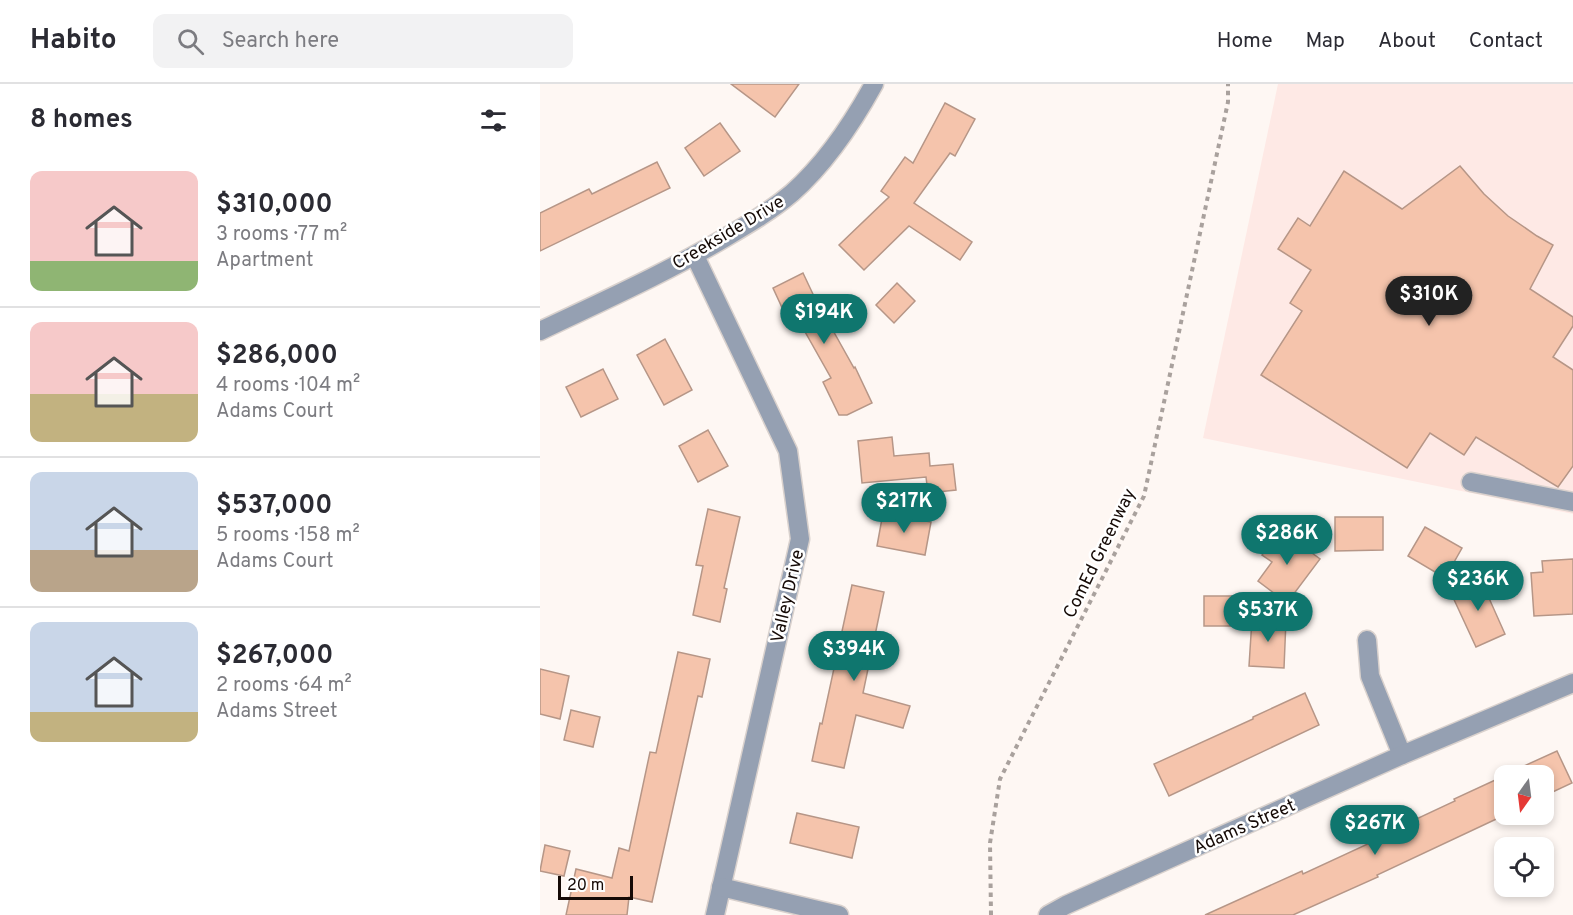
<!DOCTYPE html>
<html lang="en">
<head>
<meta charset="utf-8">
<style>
  :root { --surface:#fff; --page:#f2f2f3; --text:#2b2b33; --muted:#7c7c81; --line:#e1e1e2; --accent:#0f766e }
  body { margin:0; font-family:Overpass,sans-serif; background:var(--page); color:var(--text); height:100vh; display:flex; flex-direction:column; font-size:22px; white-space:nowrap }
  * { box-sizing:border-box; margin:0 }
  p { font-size:20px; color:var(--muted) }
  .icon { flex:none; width:33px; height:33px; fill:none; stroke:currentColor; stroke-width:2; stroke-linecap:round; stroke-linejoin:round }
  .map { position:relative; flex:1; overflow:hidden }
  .panel { display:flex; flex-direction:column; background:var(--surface); width:540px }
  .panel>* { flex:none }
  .needle { width:39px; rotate:194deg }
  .controls { position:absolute; left:954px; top:681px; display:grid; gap:12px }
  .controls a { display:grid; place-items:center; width:60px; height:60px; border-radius:12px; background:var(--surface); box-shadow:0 3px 9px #0003; font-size:30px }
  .scale { position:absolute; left:18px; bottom:15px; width:75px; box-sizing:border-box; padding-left:6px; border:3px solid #150a06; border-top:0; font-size:16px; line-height:21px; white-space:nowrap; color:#150a06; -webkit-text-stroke:4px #fff; paint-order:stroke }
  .price { position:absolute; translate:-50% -51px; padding:0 14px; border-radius:21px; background:var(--accent); color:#fff; font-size:20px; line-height:39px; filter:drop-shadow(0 2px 3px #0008) }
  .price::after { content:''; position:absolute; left:50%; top:36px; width:18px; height:14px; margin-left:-9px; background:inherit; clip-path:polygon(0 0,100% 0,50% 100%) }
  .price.current { background:#222; color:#fff }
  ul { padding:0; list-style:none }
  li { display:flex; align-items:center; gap:18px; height:150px; padding:0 30px }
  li+li { border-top:2px solid var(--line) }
  li span { display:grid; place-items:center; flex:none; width:168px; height:120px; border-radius:12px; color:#555 }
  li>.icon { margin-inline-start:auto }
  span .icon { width:72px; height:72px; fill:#fffc; stroke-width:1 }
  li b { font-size:26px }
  h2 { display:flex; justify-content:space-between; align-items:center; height:72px; padding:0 30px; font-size:26px }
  header { display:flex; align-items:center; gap:36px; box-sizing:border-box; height:84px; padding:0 30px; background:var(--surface); border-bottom:2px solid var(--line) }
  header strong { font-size:28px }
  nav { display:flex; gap:33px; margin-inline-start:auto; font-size:21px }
  .search { width:420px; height:54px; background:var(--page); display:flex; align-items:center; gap:15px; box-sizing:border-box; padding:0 21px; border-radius:12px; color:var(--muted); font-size:22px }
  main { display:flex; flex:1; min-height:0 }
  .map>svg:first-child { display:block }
</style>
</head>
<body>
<header>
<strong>Habito</strong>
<div class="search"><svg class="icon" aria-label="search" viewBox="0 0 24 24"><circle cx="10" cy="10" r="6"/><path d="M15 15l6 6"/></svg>Search here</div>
<nav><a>Home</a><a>Map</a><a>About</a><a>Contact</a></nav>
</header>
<main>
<section class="panel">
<h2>8 homes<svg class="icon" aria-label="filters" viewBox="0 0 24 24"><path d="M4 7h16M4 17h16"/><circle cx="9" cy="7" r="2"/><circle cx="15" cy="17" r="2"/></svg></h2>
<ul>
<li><span style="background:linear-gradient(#f6c9c9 75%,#8fb573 0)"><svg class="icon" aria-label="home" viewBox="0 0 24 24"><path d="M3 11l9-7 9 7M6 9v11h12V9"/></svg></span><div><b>$310,000</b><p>3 rooms · 77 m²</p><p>Apartment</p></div></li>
<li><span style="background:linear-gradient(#f6c9c9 60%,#c2b280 0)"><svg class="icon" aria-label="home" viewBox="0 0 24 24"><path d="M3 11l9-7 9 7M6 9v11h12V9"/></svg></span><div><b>$286,000</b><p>4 rooms · 104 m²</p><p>Adams Court</p></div></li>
<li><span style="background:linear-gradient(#c9d6e8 65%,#b9a48a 0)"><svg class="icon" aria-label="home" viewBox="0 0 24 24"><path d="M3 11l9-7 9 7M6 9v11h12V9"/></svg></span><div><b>$537,000</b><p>5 rooms · 158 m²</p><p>Adams Court</p></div></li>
<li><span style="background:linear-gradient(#c9d6e8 75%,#c2b280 0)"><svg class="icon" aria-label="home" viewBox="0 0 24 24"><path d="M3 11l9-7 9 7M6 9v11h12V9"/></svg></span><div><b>$267,000</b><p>2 rooms · 64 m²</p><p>Adams Street</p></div></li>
</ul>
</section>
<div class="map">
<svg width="1033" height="831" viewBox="0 0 1033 831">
  <rect width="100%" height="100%" fill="#fef7f3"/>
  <path fill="#fee9e5" d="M738 0H1033V430L663 354Z"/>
  <g fill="#f5c4ac" stroke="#b69687" stroke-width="1.5">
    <path d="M191 0H259L235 33Z"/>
    <path d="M405 19 435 35 415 72 410 69 374 119 432 158 420 176 369 142 324 186 299 161 349 113 341 107 365 73 373 79Z"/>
    <path d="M180 39 200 67 164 92 145 64Z"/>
    <path d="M117 78 130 104 0 167V129L49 105 52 110Z"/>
    <path d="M920 82 944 110 968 132 997 152 1013 161 990 205 1033 233V242L1013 273 1033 286V382L1018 403 936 353 924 371 890 349 867 384 721 291 762 227 750 219 771 186 738 165 758 134 770 142 804 87 862 125Z"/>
    <path d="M263 189 289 244 291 243 314 284 315 283 332 319 307 331H299L283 298 291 294 260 239 251 243 233 204Z"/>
    <path d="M357 199 375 217 354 239 336 221Z"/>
    <path d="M125 255 152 306 124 321 97 271Z"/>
    <path d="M63 285 78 315 41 333 26 303Z"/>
    <path d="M168 346 188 382 158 398 139 362Z"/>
    <path d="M352 353 354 372 389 369 390 382 413 380 416 406 388 409 386 393 322 399 318 357Z"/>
    <path d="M168 425 200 433 184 504 187 505 180 538 153 531 163 482 156 481Z"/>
    <path d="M343 429 391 438 385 471 337 462Z"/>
    <path d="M795 433H843V466L795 467Z"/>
    <path d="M885 443 922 464 905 494 868 472Z"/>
    <path d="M741 446 780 475 747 519 718 497 732 478 722 471Z"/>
    <path d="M1033 475V530L994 532 991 489 1003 488 1002 477Z"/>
    <path d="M940 494 965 550 936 563 910 507Z"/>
    <path d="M312 501 344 508 323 609 370 622 363 644 316 631 304 684 272 677 280 639 282 640Z"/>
    <rect x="664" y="512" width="28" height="30"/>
    <path d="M712 535 746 536 744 584 709 582Z"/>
    <path d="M138 568 170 575 162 613 158 612 112 818 89 813 87 831H26L36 785 72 794 79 764 89 767 110 668 116 669Z"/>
    <path d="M0 585 29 592 20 635 0 630Z"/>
    <path d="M765 609 779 641 629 712 614 680 713 635V633Z"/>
    <path d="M31 626 60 633 53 663 24 656Z"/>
    <path d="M1017 667 1032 699 1004 712V692H962Z"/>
    <path d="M964 692V730H962H967L837 791 838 793 753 831H665L762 787 763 790 843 753 842 751 915 717 914 715Z"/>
    <path d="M257 729 319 743 312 774 250 759Z"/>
    <path d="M5 761 30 767 24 792 0 787Z"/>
  </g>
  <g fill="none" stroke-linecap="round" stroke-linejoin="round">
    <defs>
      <g id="minor">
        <path d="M155 172 248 367 260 455 175 831"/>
        <path d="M0 247C63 217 128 188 188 152 210 139 232 126 252 109 286 79 312 40 334 0"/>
        <path d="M931 398 1033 418"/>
        <path d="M827 556 830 592 862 671"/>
        <path d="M181 803 299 831"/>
        <path d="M508 831 526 821 862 671 1033 599"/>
      </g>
    </defs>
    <use href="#minor" stroke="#d9d1cd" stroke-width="21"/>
    <path stroke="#a9a19d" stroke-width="4" stroke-dasharray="4.5 4.5" stroke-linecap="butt" d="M451 831 450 759 460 695 604 412 688 18V0"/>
    <use href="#minor" stroke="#95a0b2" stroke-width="18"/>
  </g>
  <g text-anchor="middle" stroke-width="5" stroke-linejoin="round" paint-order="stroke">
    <g font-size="18" fill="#150a06" stroke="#fff">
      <text transform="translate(188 148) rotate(-31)" y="6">Creekside Drive</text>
      <text transform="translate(559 469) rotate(-64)" y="6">ComEd Greenway</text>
      <text transform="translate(247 512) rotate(-77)" y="6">Valley Drive</text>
      <text transform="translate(704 742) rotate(-24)" y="6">Adams Street</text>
    </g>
  </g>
</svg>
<div class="controls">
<a><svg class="needle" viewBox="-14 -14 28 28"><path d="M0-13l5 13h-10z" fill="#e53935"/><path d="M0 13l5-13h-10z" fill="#7c7c81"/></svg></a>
<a><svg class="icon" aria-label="locate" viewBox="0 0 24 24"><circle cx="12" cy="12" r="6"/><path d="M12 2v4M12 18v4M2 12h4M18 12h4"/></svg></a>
</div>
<div class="scale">20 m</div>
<b class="price current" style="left:889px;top:243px">$310K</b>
<b class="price" style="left:284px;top:261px">$194K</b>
<b class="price" style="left:364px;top:450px">$217K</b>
<b class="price" style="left:747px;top:482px">$286K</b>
<b class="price" style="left:938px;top:528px">$236K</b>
<b class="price" style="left:728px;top:559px">$537K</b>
<b class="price" style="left:314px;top:598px">$394K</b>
<b class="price" style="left:835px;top:772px">$267K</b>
</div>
</main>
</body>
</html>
